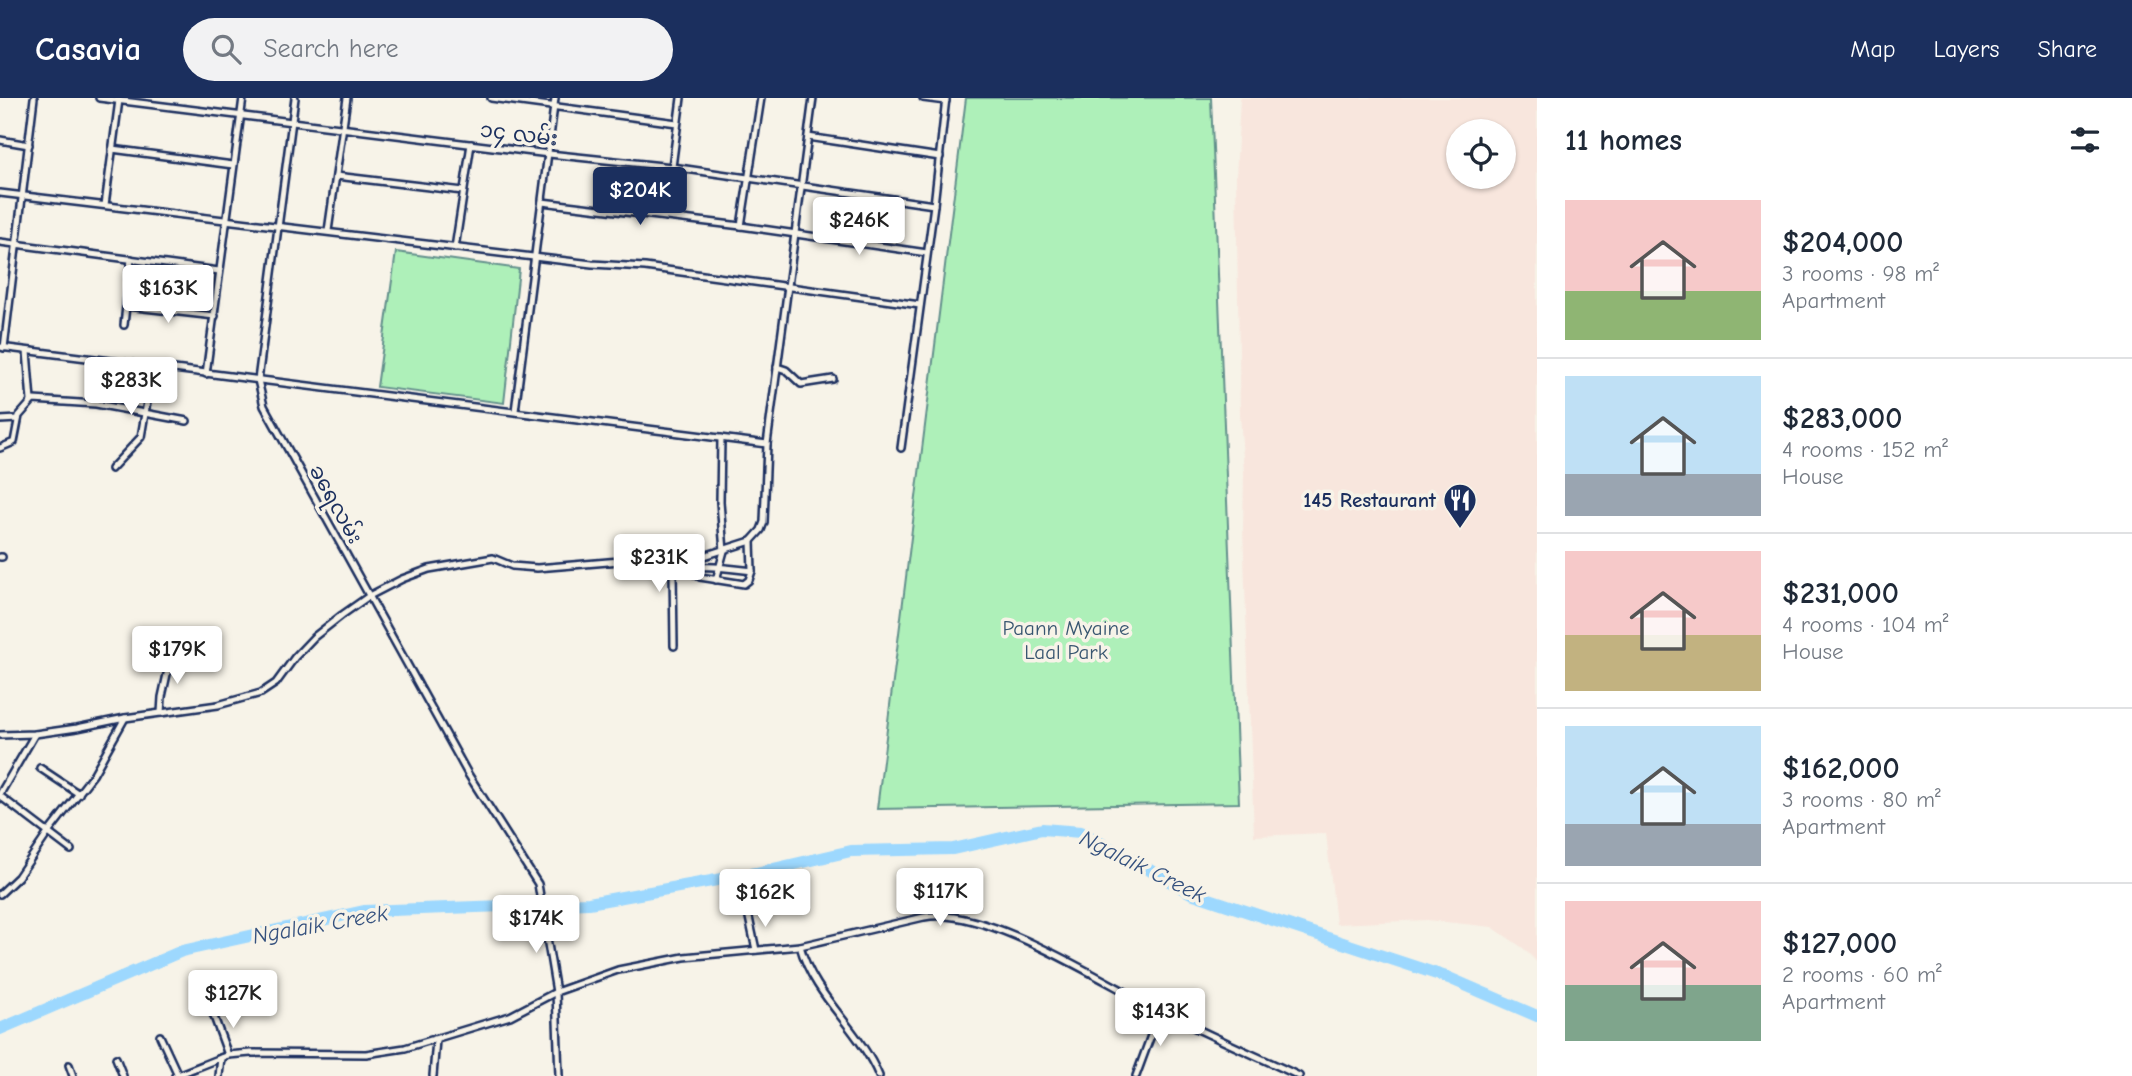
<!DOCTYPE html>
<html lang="en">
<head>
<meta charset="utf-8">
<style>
  :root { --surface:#fff; --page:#f2f2f3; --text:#1f2937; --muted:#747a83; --line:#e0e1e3; --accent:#1b2f5e }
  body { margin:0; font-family:"Comic Neue","Noto Sans Myanmar",sans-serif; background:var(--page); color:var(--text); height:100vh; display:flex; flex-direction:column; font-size:26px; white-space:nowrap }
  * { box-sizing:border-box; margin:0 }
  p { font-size:23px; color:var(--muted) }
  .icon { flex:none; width:38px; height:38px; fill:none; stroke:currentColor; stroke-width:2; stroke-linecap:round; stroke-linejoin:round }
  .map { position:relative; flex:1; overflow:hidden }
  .drawer { display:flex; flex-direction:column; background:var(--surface); width:595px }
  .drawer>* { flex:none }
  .controls { position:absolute; left:1446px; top:21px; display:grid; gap:14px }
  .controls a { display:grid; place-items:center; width:70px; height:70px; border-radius:50%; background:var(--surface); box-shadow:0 2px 5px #0004; font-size:35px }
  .price { position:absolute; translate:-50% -60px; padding:0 16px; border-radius:7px; background:#fff; color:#222; font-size:23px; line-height:46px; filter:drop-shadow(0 2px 4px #0008) }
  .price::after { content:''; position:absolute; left:50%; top:42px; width:21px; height:16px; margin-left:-10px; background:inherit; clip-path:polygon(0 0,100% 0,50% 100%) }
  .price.on { background:var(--accent); color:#fff }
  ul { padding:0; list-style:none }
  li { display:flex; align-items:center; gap:21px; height:175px; padding:0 28px }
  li+li { border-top:2px solid var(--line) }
  li span { display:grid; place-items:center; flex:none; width:196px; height:140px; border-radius:0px; color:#555 }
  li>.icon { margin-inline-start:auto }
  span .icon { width:84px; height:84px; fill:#fffc; stroke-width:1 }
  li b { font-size:30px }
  h2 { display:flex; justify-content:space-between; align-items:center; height:84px; padding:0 28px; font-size:30px }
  header { display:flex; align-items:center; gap:42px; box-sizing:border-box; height:98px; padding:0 35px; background:var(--accent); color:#fff }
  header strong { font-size:33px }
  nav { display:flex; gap:38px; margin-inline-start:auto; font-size:24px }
  .search { width:490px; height:63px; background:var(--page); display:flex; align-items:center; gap:18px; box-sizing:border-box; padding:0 24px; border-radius:38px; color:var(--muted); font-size:26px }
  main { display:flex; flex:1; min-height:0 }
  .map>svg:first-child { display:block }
</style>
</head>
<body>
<header>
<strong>Casavia</strong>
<div class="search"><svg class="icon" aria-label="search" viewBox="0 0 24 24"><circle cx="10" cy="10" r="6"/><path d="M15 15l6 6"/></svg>Search here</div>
<nav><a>Map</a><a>Layers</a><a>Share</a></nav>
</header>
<main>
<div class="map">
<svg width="1537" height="978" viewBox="0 0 1537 978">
  <rect width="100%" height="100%" fill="#f7f3e8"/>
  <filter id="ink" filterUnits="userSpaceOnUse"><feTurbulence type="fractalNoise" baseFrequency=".0143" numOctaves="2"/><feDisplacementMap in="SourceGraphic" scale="14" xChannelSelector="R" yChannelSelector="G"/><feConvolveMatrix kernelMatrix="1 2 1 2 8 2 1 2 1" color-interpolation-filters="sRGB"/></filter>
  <g filter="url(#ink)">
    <path fill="#f8e6dd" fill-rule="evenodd" d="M1240 0H1537V864L1523 850 1492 829 1427 822 1336 826 1326 735 1254 738 1243 431 1244 375 1240 316 1236 80ZM1458 33H1503V79H1458Z"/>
    <g fill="#aef0b9" stroke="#64908c" stroke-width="2">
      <path d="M966 0H1211L1239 705 877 711Z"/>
      <path d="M396 154 519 171 504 305 377 289Z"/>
    </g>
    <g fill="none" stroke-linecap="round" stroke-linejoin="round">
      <path stroke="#9dd8fe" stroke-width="12" d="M0 931 182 853 364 813 589 805 756 775 851 753 953 751 1042 731 1081 734 1191 795 1449 880 1537 918"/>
      <defs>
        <g id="minor">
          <path d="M99 0 549 56 672 69 934 107"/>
          <path d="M295 0 258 282 264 308 468 676 538 786 556 894 559 978"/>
          <path d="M491 0 677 25"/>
          <path d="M923 0 946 3"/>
          <path d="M808 39 940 59"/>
          <path d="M0 42 29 47"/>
          <path d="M112 51 233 67"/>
          <path d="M672 69 681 0"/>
          <path d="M336 78 463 93"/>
          <path d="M0 95 592 166 645 169 920 207"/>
          <path d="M542 104 741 128 927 155"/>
          <path d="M105 107 119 2"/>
          <path d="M741 128 761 0"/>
          <path d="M328 133 347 0"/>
          <path d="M0 144 219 173"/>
          <path d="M455 150 471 46"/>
          <path d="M126 208 215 218"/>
          <path d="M124 227 131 161"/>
          <path d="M0 249 767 346"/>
          <path d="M4 250 34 0"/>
          <path d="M27 253 31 303"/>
          <path d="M777 269 786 272 801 286 833 281"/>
          <path d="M206 276 243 0"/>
          <path d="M515 313 555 0"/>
          <path d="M0 322 18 321"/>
          <path d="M0 350 14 344 19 318 33 302 96 306 187 323"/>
          <path d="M901 350 934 107 946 0"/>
          <path d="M111 371 141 339 153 269"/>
          <path d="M0 459H2"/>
          <path d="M685 470 700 479 744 486 749 482 752 473 751 443"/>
          <path d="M716 482 724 453 720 404 721 340"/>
          <path d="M674 548 673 473C697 465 727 470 752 473"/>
          <path d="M161 615 162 599 171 558"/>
          <path d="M0 637 35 636 77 630 125 620 218 607 261 595 276 585 295 559 314 539 342 517 369 498 402 481 429 471 493 460 512 468 537 470 632 462 685 464 751 443 761 432 764 424 767 346 813 0"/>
          <path d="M40 670 79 696"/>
          <path d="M0 696 35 636"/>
          <path d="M0 698 71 752"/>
          <path d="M0 796 18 779 48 735 93 677 125 620"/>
          <path d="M748 815 756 852"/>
          <path d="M800 848C814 899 859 930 879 978"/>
          <path d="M213 916 228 957"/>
          <path d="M160 938 178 977"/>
          <path d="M116 960 123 978"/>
          <path d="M69 967 73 978"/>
          <path d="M175 978 228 957 251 955 366 956 405 950 510 918 556 894 618 872 684 859 800 848 924 819C985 807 1103 884 1159 912 1205 936 1253 956 1299 978"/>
          <path d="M219 978 221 960"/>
          <path d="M433 978 436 942"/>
          <path d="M1136 978 1160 913"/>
        </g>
      </defs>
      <use href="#minor" stroke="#1b2f5e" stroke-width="10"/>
      <use href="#minor" stroke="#f7f3e8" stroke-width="5"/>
    </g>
  </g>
  <defs>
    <symbol id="restaurant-pin" viewBox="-11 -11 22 30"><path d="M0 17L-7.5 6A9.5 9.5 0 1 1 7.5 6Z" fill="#1b2f5e" stroke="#f7f3e8"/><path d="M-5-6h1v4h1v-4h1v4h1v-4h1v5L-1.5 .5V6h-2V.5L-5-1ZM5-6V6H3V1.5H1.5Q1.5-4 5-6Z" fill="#fff"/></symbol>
  </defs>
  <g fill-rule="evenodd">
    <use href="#restaurant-pin" x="1441" y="383" width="38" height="52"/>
  </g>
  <g text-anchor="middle" stroke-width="7" stroke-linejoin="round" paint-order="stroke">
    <g font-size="21" fill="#1b2f5e" stroke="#f7f3e8">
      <text transform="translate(519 36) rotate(7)" y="7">၁၄ လမ်း</text>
      <text transform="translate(336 406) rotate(61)" y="7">ခရေလမ်း</text>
    </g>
    <g font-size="21" font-weight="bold" fill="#1b2f5e" stroke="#f7f3e8" text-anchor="end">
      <text x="1436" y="409">145 Restaurant</text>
    </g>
    <g font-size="21" fill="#385670" stroke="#f7f3e8">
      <text x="1066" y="537">Paann Myaine<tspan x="1066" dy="24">Laal Park</tspan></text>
    </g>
    <g font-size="23" font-style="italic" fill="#35517e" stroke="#f7f3e8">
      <text transform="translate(1143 768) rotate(26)" y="8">Ngalaik Creek</text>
      <text transform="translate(320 826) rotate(-10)" y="8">Ngalaik Creek</text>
    </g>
  </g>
</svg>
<div class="controls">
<a><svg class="icon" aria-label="locate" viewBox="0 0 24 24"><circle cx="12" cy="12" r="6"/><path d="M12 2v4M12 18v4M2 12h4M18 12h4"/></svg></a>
</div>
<b class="price on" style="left:640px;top:129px">$204K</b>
<b class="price" style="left:859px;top:159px">$246K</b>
<b class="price" style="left:168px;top:227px">$163K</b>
<b class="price" style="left:131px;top:319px">$283K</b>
<b class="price" style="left:659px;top:496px">$231K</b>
<b class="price" style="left:177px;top:588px">$179K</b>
<b class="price" style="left:940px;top:830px">$117K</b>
<b class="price" style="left:765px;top:831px">$162K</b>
<b class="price" style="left:536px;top:857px">$174K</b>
<b class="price" style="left:233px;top:932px">$127K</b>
<b class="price" style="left:1160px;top:950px">$143K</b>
</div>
<section class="drawer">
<h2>11 homes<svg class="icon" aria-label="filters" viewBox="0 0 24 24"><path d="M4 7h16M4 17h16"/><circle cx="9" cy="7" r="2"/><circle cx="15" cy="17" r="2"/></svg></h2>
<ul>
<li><span style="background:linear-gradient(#f6c9c9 65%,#8fb573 0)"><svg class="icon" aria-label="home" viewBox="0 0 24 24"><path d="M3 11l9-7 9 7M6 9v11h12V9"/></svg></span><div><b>$204,000</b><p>3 rooms · 98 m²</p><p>Apartment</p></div></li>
<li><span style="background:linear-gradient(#bfe0f5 70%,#9aa5b1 0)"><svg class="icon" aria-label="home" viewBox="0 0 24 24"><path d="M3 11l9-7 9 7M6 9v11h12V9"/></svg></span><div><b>$283,000</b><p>4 rooms · 152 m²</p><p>House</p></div></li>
<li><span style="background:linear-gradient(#f6c9c9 60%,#c2b280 0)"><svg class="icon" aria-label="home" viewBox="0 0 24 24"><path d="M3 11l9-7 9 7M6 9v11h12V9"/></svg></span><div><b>$231,000</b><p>4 rooms · 104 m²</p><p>House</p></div></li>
<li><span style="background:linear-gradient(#bfe0f5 70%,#9aa5b1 0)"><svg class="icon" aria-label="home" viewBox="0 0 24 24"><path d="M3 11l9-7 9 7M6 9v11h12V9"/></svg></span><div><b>$162,000</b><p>3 rooms · 80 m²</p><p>Apartment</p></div></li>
<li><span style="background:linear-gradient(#f6c9c9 60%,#7fa58c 0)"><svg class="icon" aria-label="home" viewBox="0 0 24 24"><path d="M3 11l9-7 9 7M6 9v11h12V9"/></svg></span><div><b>$127,000</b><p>2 rooms · 60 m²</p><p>Apartment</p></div></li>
</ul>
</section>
</main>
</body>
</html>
